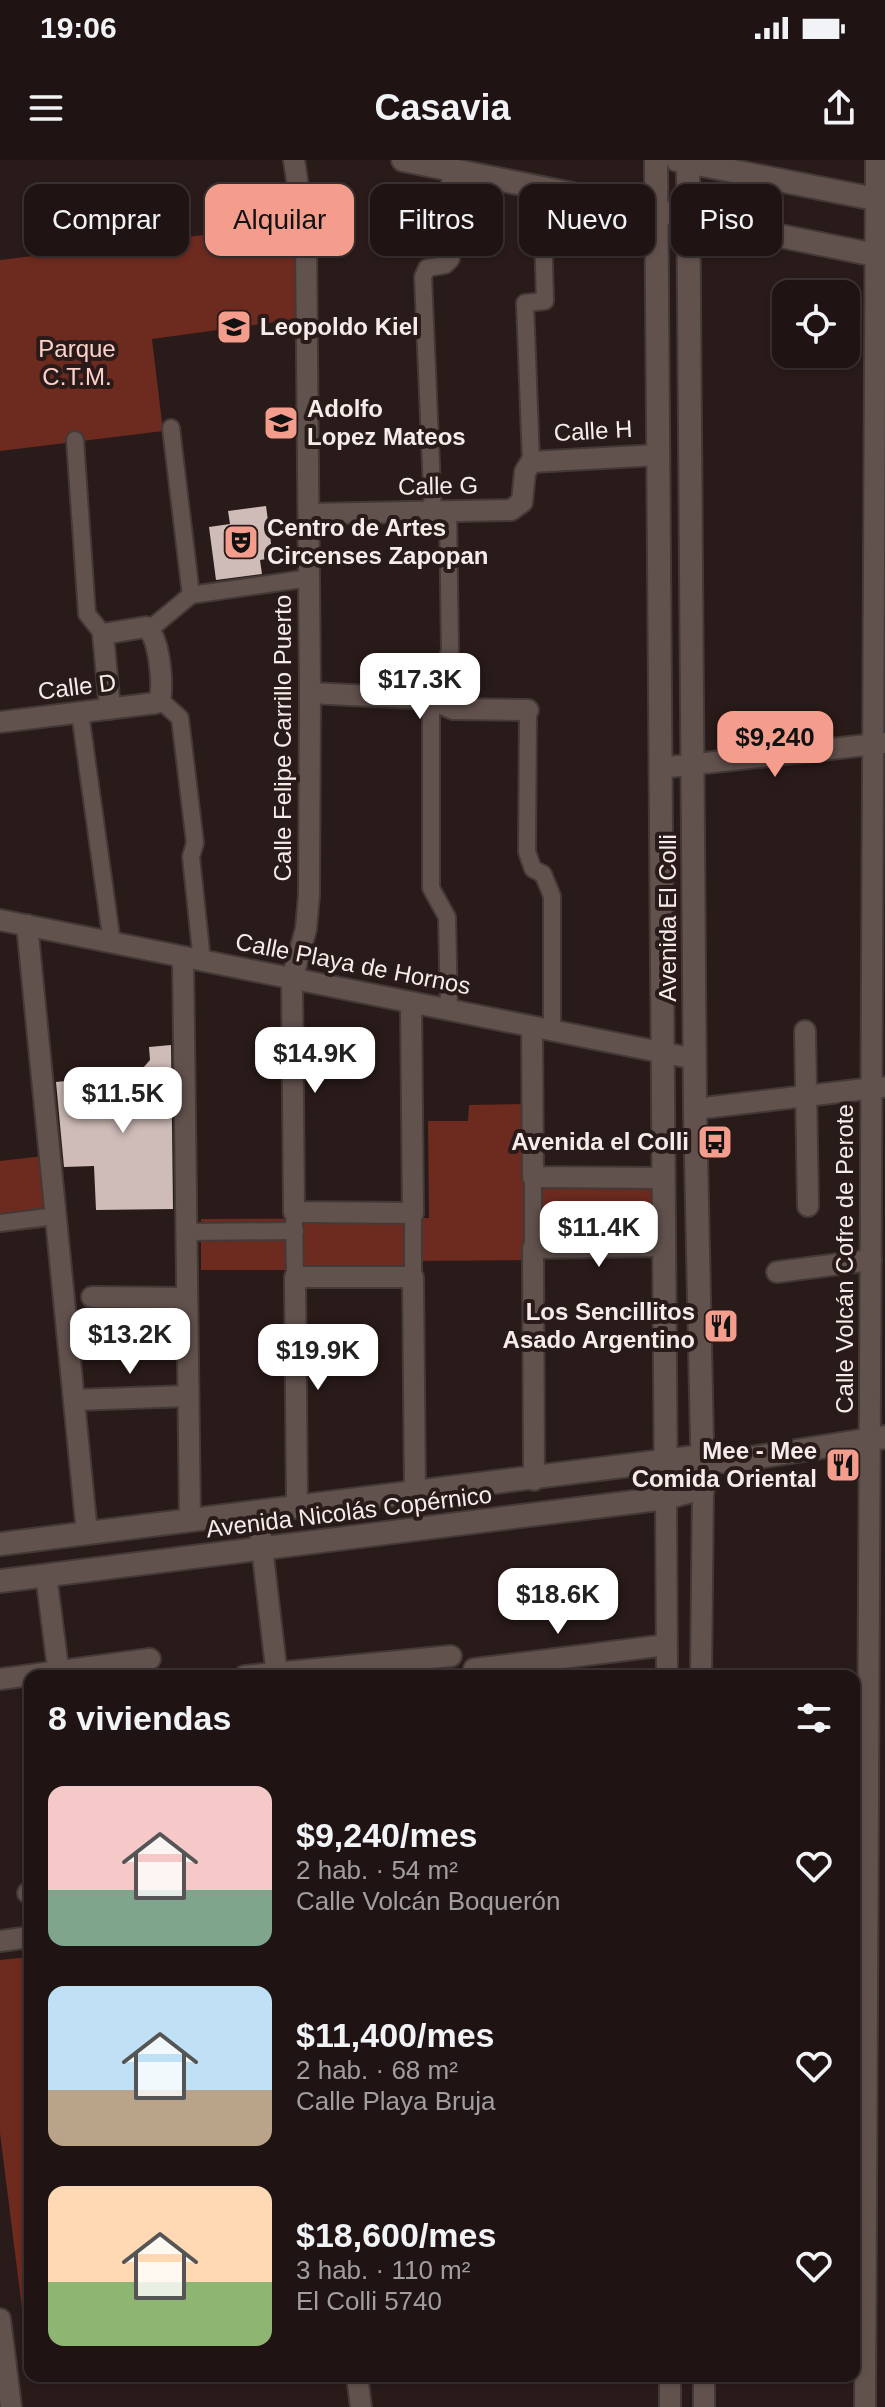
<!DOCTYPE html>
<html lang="es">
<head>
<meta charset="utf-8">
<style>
  :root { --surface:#1f1413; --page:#271d1c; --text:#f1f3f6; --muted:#a19ea0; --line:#3c3333; --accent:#f49d8c }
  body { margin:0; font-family:Arial,sans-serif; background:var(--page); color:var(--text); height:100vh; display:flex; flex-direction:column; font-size:30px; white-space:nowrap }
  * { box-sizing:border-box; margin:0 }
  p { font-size:26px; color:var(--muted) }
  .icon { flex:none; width:44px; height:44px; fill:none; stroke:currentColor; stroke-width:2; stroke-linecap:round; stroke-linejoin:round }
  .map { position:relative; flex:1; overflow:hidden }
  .side { position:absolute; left:24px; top:1510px; width:836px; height:712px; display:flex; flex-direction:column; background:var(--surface); border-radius:16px; box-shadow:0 2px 6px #0004,0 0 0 2px var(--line) }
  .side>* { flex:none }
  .banner { position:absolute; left:24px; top:24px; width:838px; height:72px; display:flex; gap:16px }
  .tools { position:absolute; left:772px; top:120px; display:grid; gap:16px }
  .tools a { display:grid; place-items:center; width:88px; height:88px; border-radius:16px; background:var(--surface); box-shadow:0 2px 6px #0004,0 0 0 2px var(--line); font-size:40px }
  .price { position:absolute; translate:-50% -68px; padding:0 18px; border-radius:16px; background:#fff; color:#222; font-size:26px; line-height:52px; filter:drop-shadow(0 2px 4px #0008) }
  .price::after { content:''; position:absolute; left:50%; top:48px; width:24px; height:18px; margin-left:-12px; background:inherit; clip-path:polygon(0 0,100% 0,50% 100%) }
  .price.selected { background:var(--accent); color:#111 }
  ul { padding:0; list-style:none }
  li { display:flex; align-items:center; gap:24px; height:200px; padding:0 24px }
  li span { display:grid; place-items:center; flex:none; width:224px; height:160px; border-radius:16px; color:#555 }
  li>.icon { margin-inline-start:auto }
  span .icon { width:96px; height:96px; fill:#fffc; stroke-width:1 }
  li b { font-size:34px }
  h2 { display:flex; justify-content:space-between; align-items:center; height:96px; padding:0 24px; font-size:34px }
  .chip { padding:0 28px; border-radius:16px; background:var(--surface); box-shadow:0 2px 6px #0004,0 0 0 2px var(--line); font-size:28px; line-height:72px }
  .chip.selected { background:var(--accent); color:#111 }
  .status { display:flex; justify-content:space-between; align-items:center; height:56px; padding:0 40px; background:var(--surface); direction:ltr }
  .status svg { height:22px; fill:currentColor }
  header { display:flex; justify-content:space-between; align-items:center; height:104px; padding:0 24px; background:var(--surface); font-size:36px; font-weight:700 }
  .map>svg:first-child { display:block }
</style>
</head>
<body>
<div class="status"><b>19:06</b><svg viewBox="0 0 49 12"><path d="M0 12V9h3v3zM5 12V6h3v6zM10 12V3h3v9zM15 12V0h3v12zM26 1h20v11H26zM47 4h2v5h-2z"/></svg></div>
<header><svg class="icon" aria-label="menu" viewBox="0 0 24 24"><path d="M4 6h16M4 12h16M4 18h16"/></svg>Casavia<svg class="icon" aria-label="share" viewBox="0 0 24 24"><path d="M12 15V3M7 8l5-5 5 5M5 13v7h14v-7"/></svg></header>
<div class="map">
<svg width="885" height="2247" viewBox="0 0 885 2247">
  <rect width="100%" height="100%" fill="#291b19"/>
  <g fill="#6d2a1f">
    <path d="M293 64 298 159 152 179 163 271 0 291V100Z"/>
    <path d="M529 944 530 1029 654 1028V1079L529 1100 407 1101 406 1110H201V1059L429 1058 428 961H468L469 945Z"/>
    <path d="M43 996 51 1067 0 1073V1001Z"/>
    <path d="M30 1797V2212L0 1973V1800Z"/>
  </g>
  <g fill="#cfbcb8">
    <path d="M266 346 273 398 260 400 262 414 216 420 209 367 230 364 228 351Z"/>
    <path d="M171 885 173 1049 96 1050 94 1006 64 1007 56 922 66 921 77 932 93 917 136 916 150 900 149 887Z"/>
  </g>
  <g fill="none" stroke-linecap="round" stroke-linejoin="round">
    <defs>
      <g id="pedestrian">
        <path d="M171 268 191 435"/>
        <path d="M75 280 87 454 103 474"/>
        <path d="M531 302 525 143 545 141 542 30"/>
        <path d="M433 352 423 117 427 108 445 105 451 99 450 10"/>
        <path d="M448 352 450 491 431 539V728L447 757 449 850"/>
        <path d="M191 435 310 418"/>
        <path d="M150 469 191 435"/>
        <path d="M160 540 180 558 195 683 191 697 202 801"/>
        <path d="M528 550 527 692 533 709 543 714 552 736V871"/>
        <path d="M80 553 112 783"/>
        <path d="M533 1017V1088"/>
        <path d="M413 1053V1117"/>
        <path d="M294 1062 295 1117"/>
        <path d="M0 1063 55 1056"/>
        <path d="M186 1072 295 1071"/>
      </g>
      <g id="minor">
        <path d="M294 0 306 80 310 533 309 735 306 769 292 819 294 1052 413 1053 411 843"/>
        <path d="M309 354 511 350 522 342 525 312 531 302 658 295"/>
        <path d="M310 533 431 539 453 549 528 550"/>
        <path d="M0 562 156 543 160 540C163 523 160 478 146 467L103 474 110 549"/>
        <path d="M660 608 885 583"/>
        <path d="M0 760 695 899"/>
        <path d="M27 765 87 1373"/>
        <path d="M183 797 190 1361"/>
        <path d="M532 867 533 1017 664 1018"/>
        <path d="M805 871 808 1046"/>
        <path d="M695 949 882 927"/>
        <path d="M777 1112 871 1100"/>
        <path d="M92 1137 187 1138"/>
        <path d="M74 1240 188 1236"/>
        <path d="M534 1320 533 1088 664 1086"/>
        <path d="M666 1338 667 1516"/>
        <path d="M297 1348 295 1117H413L415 1334"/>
        <path d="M258 1353 277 1516"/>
        <path d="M46 1415 59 1516"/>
        <path d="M474 1509 666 1485"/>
        <path d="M245 1516 451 1496"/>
        <path d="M701 1516 703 1328"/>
        <path d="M0 1519 150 1499"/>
        <path d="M28 1733H30"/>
        <path d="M0 1781 30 1777"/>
        <path d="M0 2159 11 2247"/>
        <path d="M357 2216 361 2247"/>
        <path d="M704 2216V2247"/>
        <path d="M670 2247V2216"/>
        <path d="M865 2247 876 0"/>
      </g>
      <g id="tertiary">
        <path d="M656 0 666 1338"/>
        <path d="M688 2 695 949 703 1328"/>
        <path d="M0 1384 703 1296 726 1302 885 1277"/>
        <path d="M0 1421 666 1338 703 1328"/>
      </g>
      <g id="secondary">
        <path d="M403 0 885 97"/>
        <path d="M677 0 885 41"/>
      </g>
    </defs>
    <use href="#pedestrian" stroke="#433936" stroke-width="20"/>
    <use href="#minor" stroke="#433936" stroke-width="24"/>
    <use href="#tertiary" stroke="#433936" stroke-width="26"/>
    <use href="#secondary" stroke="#433936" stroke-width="26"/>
    <use href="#pedestrian" stroke="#62524e" stroke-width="16"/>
    <use href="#minor" stroke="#62524e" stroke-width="20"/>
    <use href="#tertiary" stroke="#62524e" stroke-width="22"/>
    <use href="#secondary" stroke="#62524e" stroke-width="22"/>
  </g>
  <defs>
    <symbol id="school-square" viewBox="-11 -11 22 22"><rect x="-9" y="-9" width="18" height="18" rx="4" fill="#f49d8c" stroke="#291b19"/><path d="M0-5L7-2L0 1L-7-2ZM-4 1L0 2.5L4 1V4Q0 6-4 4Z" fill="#111"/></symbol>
    <symbol id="theatre-square" viewBox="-11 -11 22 22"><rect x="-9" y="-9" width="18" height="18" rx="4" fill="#f49d8c" stroke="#291b19"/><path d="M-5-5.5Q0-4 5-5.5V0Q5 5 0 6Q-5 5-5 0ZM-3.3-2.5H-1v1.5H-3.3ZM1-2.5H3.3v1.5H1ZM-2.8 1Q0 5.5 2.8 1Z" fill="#111"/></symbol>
    <symbol id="bus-square" viewBox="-11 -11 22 22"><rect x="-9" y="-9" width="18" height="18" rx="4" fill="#f49d8c" stroke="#291b19"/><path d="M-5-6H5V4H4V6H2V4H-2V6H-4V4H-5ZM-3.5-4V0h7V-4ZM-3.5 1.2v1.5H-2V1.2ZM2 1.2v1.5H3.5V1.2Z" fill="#111"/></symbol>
    <symbol id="restaurant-square" viewBox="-11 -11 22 22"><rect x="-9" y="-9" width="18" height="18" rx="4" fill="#f49d8c" stroke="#291b19"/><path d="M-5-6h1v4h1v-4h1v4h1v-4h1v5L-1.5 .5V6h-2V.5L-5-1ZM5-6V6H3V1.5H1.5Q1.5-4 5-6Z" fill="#111"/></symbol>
  </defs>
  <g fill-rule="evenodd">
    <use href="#school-square" x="214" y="147" width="40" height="40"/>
    <use href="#school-square" x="261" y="243" width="40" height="40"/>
    <use href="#theatre-square" x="221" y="362" width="40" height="40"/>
    <use href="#bus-square" x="695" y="962" width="40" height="40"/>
    <use href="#restaurant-square" x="701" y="1146" width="40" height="40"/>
    <use href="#restaurant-square" x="823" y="1285" width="40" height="40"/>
  </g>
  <g text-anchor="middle" stroke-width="8" stroke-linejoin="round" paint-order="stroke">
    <g font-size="24" font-weight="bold" fill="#f6ece9" stroke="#291b19" text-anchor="start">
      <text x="260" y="175">Leopoldo Kiel</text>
      <text x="307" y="257">Adolfo<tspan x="307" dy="28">Lopez Mateos</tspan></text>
      <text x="267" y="376">Centro de Artes<tspan x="267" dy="28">Circenses Zapopan</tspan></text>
      <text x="689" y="990" text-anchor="end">Avenida el Colli</text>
      <text x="695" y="1160" text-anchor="end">Los Sencillitos<tspan x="695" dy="28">Asado Argentino</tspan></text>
      <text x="817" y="1299" text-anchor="end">Mee - Mee<tspan x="817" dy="28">Comida Oriental</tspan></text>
    </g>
    <g font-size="24" fill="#ffd2c9" stroke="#291b19">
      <text x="77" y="197">Parque<tspan x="77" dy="28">C.T.M.</tspan></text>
    </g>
    <g font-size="24" fill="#f6ece9" stroke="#291b19">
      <text transform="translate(593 271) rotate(-3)" y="8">Calle H</text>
      <text transform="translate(438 326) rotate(-1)" y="8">Calle G</text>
      <text transform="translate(77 527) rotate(-7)" y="8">Calle D</text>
      <text transform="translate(283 578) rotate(-90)" y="8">Calle Felipe Carrillo Puerto</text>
      <text transform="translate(668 758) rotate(-90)" y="8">Avenida El Colli</text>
      <text transform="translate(353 804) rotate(11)" y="8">Calle Playa de Hornos</text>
      <text transform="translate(845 1099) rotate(-90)" y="8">Calle Volcán Cofre de Perote</text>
      <text transform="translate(349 1352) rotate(-7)" y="8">Avenida Nicolás Copérnico</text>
    </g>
  </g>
</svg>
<div class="tools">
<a><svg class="icon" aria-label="locate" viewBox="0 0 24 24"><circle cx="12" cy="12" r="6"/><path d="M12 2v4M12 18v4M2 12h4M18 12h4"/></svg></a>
</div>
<b class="price" style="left:420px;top:561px">$17.3K</b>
<b class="price selected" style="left:775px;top:619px">$9,240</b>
<b class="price" style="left:315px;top:935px">$14.9K</b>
<b class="price" style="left:123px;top:975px">$11.5K</b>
<b class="price" style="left:599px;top:1109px">$11.4K</b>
<b class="price" style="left:130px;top:1216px">$13.2K</b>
<b class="price" style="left:318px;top:1232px">$19.9K</b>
<b class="price" style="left:558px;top:1476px">$18.6K</b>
<div class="banner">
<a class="chip">Comprar</a>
<a class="chip selected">Alquilar</a>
<a class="chip">Filtros</a>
<a class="chip">Nuevo</a>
<a class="chip">Piso</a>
</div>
<section class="side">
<h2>8 viviendas<svg class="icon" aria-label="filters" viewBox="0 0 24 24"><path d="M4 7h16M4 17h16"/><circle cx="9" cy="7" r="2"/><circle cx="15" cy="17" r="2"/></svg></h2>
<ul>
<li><span style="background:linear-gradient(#f6c9c9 65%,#7fa58c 0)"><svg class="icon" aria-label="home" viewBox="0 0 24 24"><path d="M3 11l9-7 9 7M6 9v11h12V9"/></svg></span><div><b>$9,240/mes</b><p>2 hab. · 54 m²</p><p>Calle Volcán Boquerón</p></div><svg class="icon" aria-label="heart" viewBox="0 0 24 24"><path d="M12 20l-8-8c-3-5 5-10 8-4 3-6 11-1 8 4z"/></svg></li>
<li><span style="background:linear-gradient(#bfe0f5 65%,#b9a48a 0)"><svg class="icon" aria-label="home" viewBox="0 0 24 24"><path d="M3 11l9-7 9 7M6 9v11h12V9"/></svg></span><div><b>$11,400/mes</b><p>2 hab. · 68 m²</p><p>Calle Playa Bruja</p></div><svg class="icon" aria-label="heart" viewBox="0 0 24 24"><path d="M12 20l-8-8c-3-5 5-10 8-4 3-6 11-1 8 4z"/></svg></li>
<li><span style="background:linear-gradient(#ffd9b3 60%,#8fb573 0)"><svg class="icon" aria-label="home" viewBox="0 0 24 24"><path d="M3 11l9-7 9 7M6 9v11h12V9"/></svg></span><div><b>$18,600/mes</b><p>3 hab. · 110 m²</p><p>El Colli 5740</p></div><svg class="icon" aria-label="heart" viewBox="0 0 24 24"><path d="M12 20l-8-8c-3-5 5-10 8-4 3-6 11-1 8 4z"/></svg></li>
</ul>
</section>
</div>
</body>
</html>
